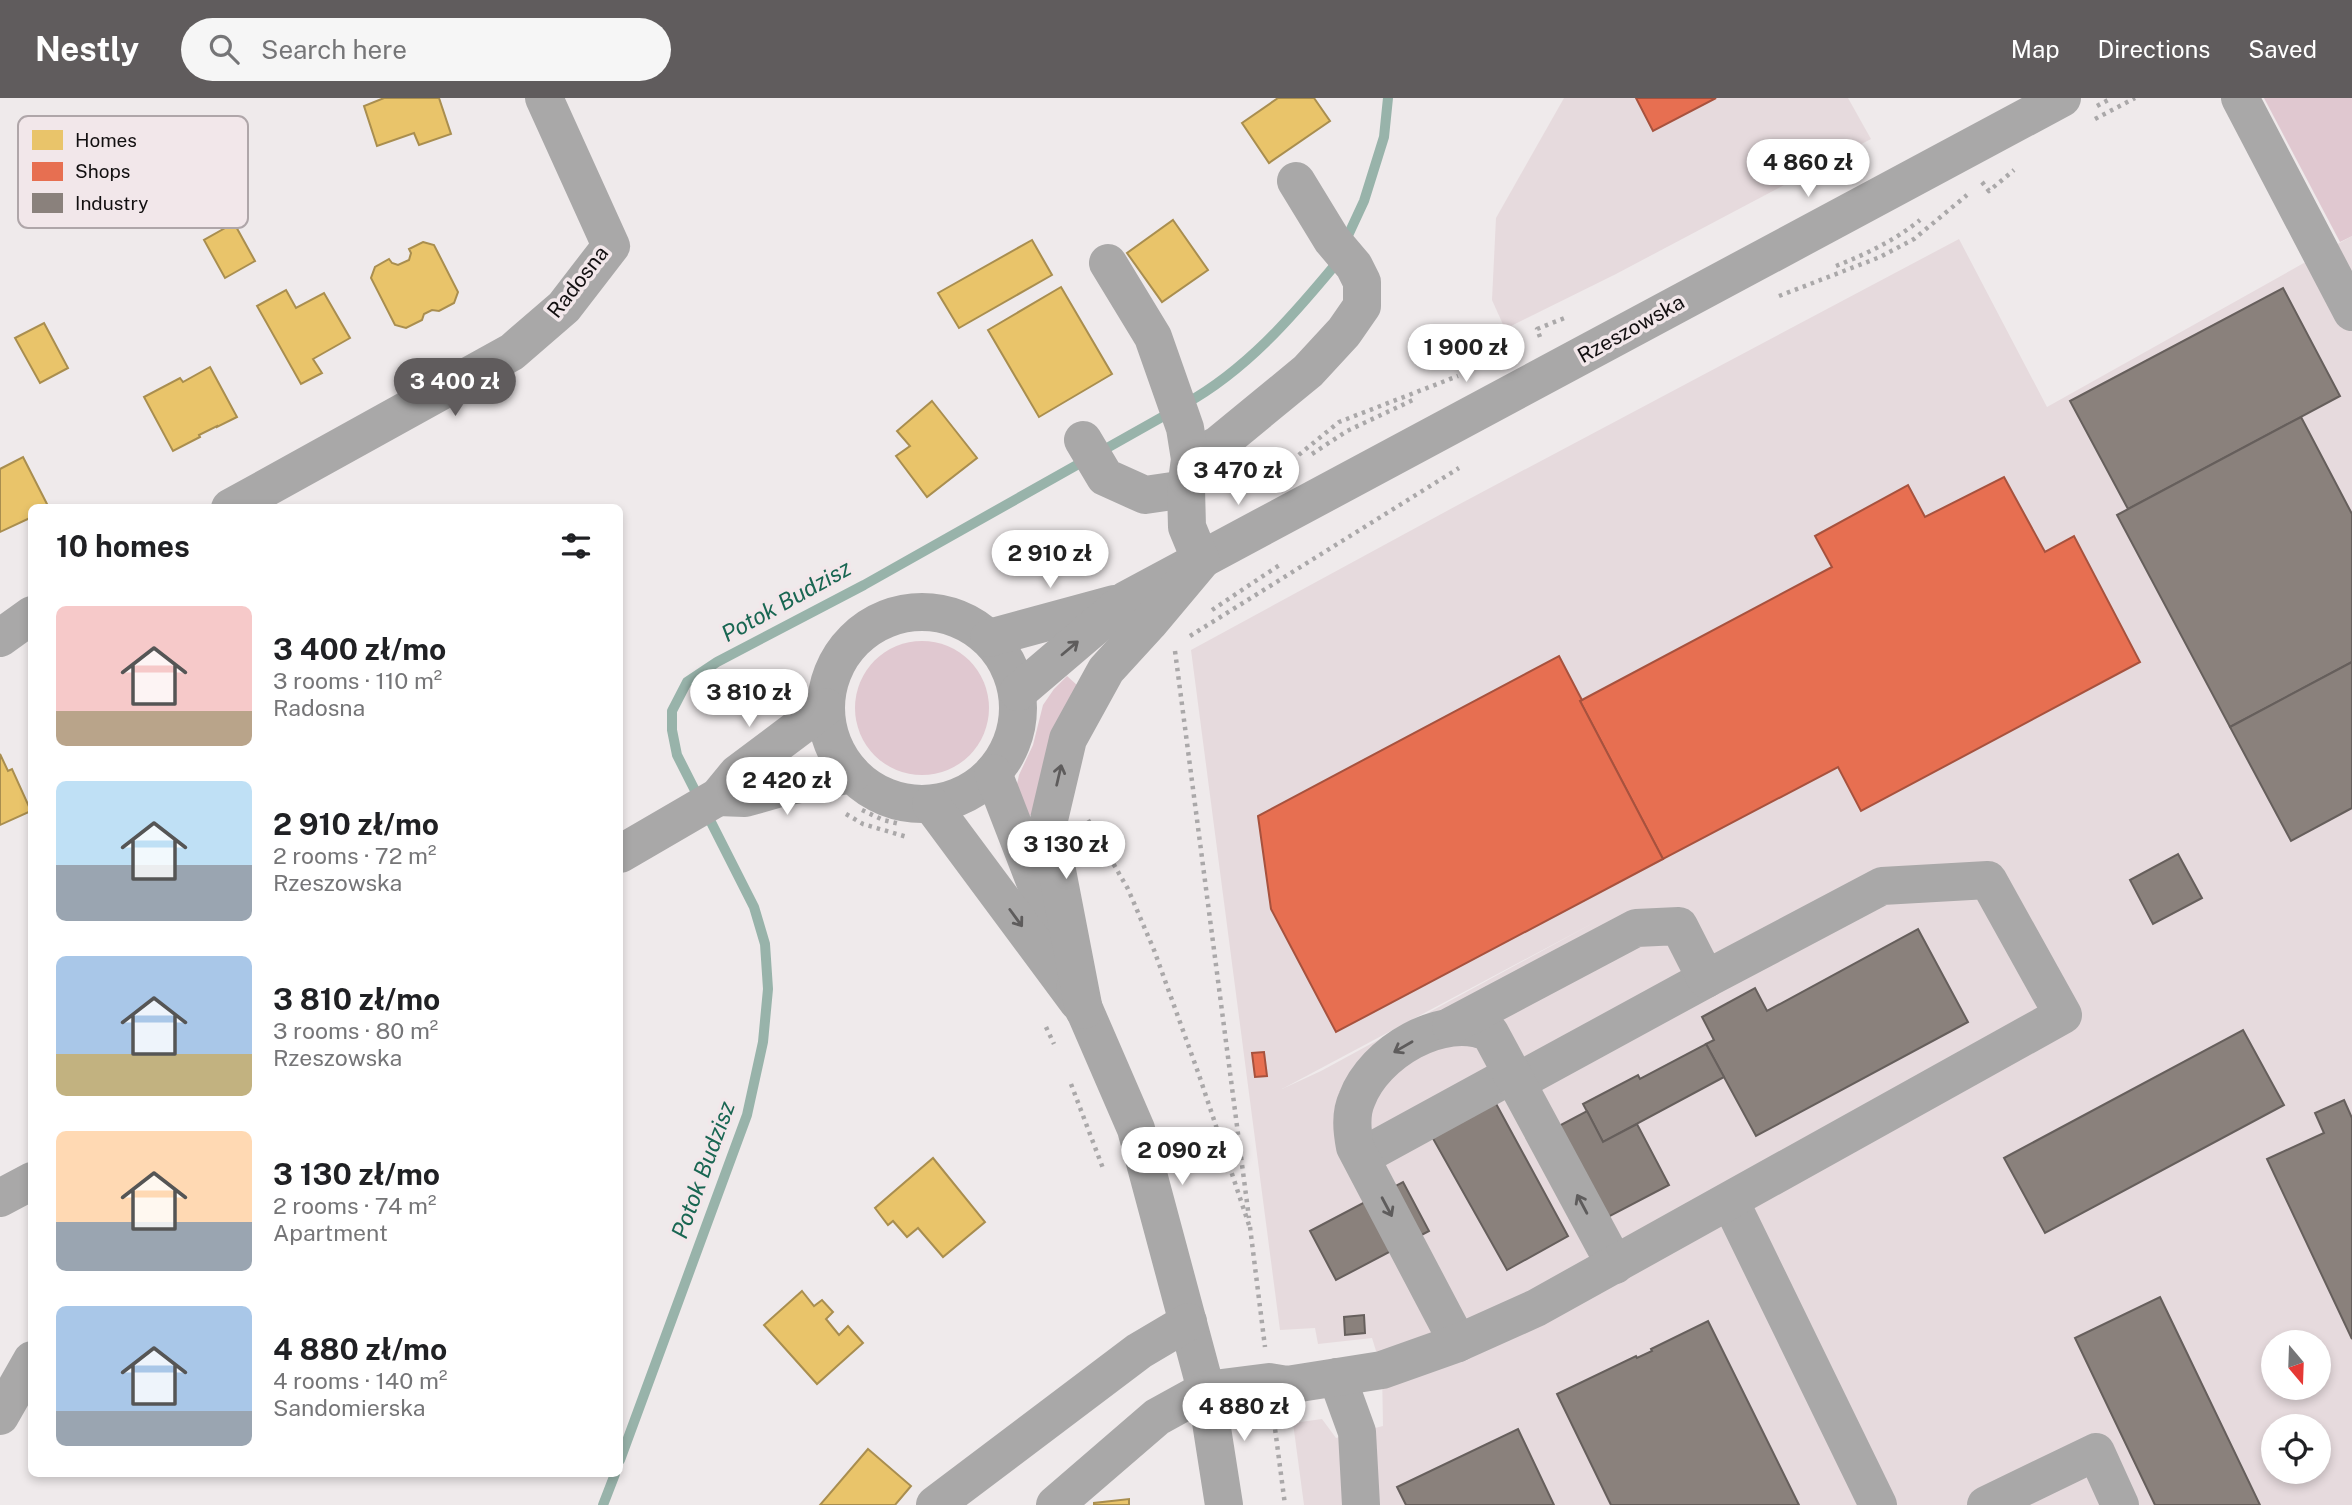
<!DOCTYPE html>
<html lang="en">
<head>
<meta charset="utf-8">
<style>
  :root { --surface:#fff; --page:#f6f6f6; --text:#202124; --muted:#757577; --accent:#605c5d }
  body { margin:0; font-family:"Public Sans",sans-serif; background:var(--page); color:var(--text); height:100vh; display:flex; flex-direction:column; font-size:26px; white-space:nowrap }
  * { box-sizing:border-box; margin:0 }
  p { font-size:23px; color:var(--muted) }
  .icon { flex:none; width:38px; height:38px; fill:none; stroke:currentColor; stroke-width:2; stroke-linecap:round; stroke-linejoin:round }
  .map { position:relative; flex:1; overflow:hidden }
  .sheet { position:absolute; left:28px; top:406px; width:595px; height:973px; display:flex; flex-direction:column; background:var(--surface); border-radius:10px; box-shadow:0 4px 10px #0003 }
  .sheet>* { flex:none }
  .needle { width:46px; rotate:161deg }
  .tools { position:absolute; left:2261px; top:1232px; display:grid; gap:14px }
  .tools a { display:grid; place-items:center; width:70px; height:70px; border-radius:50%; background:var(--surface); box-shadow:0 4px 10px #0003; font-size:35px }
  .price { position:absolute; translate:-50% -60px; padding:0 16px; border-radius:24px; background:#fff; color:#222; font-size:23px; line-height:46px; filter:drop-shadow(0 2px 4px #0008) }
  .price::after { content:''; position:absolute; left:50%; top:42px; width:21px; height:16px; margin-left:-10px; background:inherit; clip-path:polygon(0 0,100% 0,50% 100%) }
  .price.selected { background:var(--accent); color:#fff }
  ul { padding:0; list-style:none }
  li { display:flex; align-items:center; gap:21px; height:175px; padding:0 28px }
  li span { display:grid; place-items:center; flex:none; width:196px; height:140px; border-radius:10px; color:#555 }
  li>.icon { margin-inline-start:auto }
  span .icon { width:84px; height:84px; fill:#fffc; stroke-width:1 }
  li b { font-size:30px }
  h2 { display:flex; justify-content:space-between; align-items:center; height:84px; padding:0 28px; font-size:30px }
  header { display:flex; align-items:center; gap:42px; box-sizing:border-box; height:98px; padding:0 35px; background:var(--accent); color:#fff }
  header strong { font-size:33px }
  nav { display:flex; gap:38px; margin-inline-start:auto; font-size:24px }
  .search { width:490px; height:63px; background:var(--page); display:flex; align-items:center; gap:18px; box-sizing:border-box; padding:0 24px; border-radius:38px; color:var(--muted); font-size:26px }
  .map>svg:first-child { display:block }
</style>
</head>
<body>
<header>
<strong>Nestly</strong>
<div class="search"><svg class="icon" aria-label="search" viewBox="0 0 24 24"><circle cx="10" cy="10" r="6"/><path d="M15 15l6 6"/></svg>Search here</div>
<nav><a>Map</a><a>Directions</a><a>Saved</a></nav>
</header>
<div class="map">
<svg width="2352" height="1407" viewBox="0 0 2352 1407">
  <rect width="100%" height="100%" fill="#efeaeb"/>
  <g fill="#e6dadd" fill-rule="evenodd">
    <path d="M1564 0H1848L1871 41 1616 176 1505 231 1492 202 1496 120Z"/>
    <path d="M2352 138V1407H1304L1293 1325 1322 1321 1336 1340 1383 1328 1382 1272 1372 1240 1318 1246 1315 1230 1280 1232 1191 552 1456 408 1959 141 2047 309ZM1597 823 1321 973 1282 991ZM2273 1244H2319V1290H2273ZM2273 1328H2319V1374H2273Z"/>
  </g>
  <g fill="#e0c8d0">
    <path d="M2264 0H2352V138L2340 144Z"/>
    <circle cx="922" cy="610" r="67"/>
    <path d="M1067 578 1078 588 1040 712 1023 721 1017 686 1019 677 1033 647 1043 607 1054 591Z"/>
  </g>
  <g fill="#e9c46a" stroke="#a98e4f" stroke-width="2">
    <path d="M384 0H439L451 36 419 47 414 35 377 48 364 8Z"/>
    <path d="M1278 0H1314L1330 23 1269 65 1242 25Z"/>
    <path d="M1173 122 1208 172 1162 204 1127 155Z"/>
    <path d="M234 125 255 163 225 180 204 142Z"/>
    <path d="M1032 142 1052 177 959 230 938 195Z"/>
    <path d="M423 144 434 147 458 194 454 205 439 213 432 212 424 216 422 222 406 230 395 227 371 180 375 169 389 161 392 165 398 167 409 162 411 155 409 151Z"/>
    <path d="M1061 189 1112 276 1039 319 988 232Z"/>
    <path d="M286 192 296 210 324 195 350 240 313 261 322 275 301 286 257 208Z"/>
    <path d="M44 225 68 270 40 285 15 240Z"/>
    <path d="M210 269 237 319 217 329V328L199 337 200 339 173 353 144 299 180 280 183 284Z"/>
    <path d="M932 303 977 360 927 399 896 358 910 348 897 333Z"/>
    <path d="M23 359 48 408 32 410V419L0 434V371Z"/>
    <path d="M0 656 8 673 12 671 31 713 0 727Z"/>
    <path d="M933 1060 985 1124 943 1159 918 1130 907 1139 893 1123 888 1127 875 1110Z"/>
    <path d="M802 1193 814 1208 822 1202 833 1214 826 1221 839 1237 848 1228 863 1245 817 1286 764 1227Z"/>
    <path d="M868 1351 911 1388 895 1407H820Z"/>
    <path d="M1129 1401V1407H1094V1405Z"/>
  </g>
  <g fill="#e76f51" stroke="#a7523e" stroke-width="2">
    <path d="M1636 0H1716L1653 33Z"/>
    <path d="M2004 379 2045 454 2074 438 2140 564 1861 713 1838 669 1663 761 1580 603 1832 469 1815 438 1908 387 1925 419Z"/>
    <path d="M1559 558 1582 602 1580 603 1663 761 1336 934 1271 811 1258 718Z"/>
    <path d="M1264 954 1267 978 1255 979 1252 955Z"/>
  </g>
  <g fill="#8a817c" stroke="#665f5c" stroke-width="2">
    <path d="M2283 190 2340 298 2128 411 2070 303Z"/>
    <path d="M2301 319 2352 416V564L2230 629 2117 417Z"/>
    <path d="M2352 564V710L2291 743 2230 629Z"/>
    <path d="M2178 756 2202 800 2153 826 2130 782Z"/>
    <path d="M1918 831 1968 924 1756 1038 1706 946 1714 942 1702 919 1755 890 1767 913Z"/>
    <path d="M2243 932 2284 1007 2045 1135 2004 1060Z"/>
    <path d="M1706 946 1724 979 1603 1044 1583 1006 1638 977 1640 981Z"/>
    <path d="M1494 1002 1568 1138 1507 1172 1431 1037Z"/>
    <path d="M2344 1002 2352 1020V1241L2267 1061 2324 1035 2315 1015Z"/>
    <path d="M1587 1013 1603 1044 1637 1026 1669 1087 1608 1119 1559 1028Z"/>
    <path d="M1403 1084 1429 1133 1336 1182 1310 1133Z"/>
    <path d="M2160 1199 2260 1407H2155L2075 1240Z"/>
    <path d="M1364 1217 1365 1235 1345 1237 1344 1219Z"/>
    <path d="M1708 1223 1799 1407H1611L1557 1296 1636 1258 1637 1260 1652 1253 1651 1251Z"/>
    <path d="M1518 1331 1554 1407H1406L1397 1389Z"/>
  </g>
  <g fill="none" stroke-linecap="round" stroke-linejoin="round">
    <g stroke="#98b3aa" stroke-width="10">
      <path d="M1345 144 1364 103 1384 39 1388 0"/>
      <path d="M1185 306C1246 272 1291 220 1335 167L1339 159"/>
      <path d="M620 1362 747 1017 763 944 768 891 765 846 754 809 677 657 672 632V613L687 584 717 564 864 487 1171 314"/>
      <path d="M603 1407 615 1376"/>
    </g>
    <g stroke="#aaa8a9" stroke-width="4.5" stroke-dasharray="3.5 5" stroke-linecap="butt">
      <path d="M2097 8 2112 0"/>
      <path d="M2095 21 2135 0"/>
      <path d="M1982 84 1989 93 2014 72"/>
      <path d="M1836 168C1866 156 1894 143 1920 122"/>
      <path d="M1779 198 1880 159 1914 141 1967 97"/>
      <path d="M1540 239 1537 231 1567 219"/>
      <path d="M1312 356 1347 333 1415 301"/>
      <path d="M1279 373 1339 324 1458 278"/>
      <path d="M1212 512 1281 466"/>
      <path d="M1190 538 1459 370"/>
      <path d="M1175 553 1249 1120"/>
      <path d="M862 712 883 722 900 726"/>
      <path d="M846 716 863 726 907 739"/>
      <path d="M1088 722 1128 791 1154 852 1199 977 1250 1130"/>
      <path d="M1046 929 1054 946"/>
      <path d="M1071 986 1104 1073"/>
      <path d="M1250 1129 1265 1249"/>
      <path d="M1274 1323 1285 1407"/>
    </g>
    <g stroke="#a9a8a8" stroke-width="38">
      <path d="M2240 0 2352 214"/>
      <path d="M1083 342 1105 379 1145 397 1186 391"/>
      <path d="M1190 361 1218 347 1308 273 1344 234 1362 208V184L1354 168 1332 142 1296 83"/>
      <path d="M230 410 512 254 564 209 611 148 544 0"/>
      <circle cx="922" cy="610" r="96"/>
      <path d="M0 540 32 517"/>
      <path d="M989 540 1114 506"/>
      <path d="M1018 594 1126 502 2062 0"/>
      <path d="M993 675 1048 817"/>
      <path d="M718 699 745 700 784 689 852 676"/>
      <path d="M931 706 1078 904"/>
      <path d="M620 756 718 699 737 676 826 609"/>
      <path d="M1075 890 1136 1031 1206 1292 1224 1407"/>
      <path d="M1084 912 1048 726 1068 641 1106 572 1149 525 1201 463 1187 429 1186 391 1190 361 1185 330 1153 239 1108 165"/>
      <path d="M1517 984 1706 881"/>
      <path d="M1361 1059 1513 976"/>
      <path d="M0 1100 32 1083"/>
      <path d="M1730 1103 1878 1407"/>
      <path d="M1458 1245 1355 1049C1352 1033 1350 1016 1357 1001 1374 955 1443 913 1490 935L1615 1167"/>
      <path d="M1337 1279 1357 1334 1361 1407"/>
      <path d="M0 1318 32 1262"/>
      <path d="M935 1407 1139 1253 1188 1224"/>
      <path d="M1055 1407 1157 1319 1206 1292 1269 1284 1287 1287 1382 1272 1458 1245 1536 1210 2063 917 1988 782 1882 788 1706 881 1679 828 1636 830 1451 928"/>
      <path d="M1986 1407 2096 1354 2120 1407"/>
    </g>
  </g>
  <defs><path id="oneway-shaft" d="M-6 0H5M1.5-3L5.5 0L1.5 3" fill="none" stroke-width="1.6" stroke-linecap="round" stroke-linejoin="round" transform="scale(1.75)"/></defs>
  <g stroke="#5e5c5c">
    <use href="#oneway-shaft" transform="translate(1070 550) rotate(-40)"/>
    <use href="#oneway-shaft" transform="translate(1059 677) rotate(-77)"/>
    <use href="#oneway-shaft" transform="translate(1016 820) rotate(54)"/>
    <use href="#oneway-shaft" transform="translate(1403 949) rotate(150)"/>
    <use href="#oneway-shaft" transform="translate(1582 1106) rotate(-118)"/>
    <use href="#oneway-shaft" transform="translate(1387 1109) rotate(62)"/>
  </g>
  <g text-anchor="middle" stroke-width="7" stroke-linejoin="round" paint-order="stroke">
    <g font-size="21" fill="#131011" stroke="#f2e7ea">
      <text transform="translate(578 184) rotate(-52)" y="7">Radosna</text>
      <text transform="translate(1631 231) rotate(-29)" y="7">Rzeszowska</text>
    </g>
    <g font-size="23" font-style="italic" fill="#196652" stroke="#f2e7ea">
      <text transform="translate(786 503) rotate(-29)" y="8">Potok Budzisz</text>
      <text transform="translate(703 1072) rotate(-70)" y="8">Potok Budzisz</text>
    </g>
  </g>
  <rect x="18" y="18" width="230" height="112" rx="10" fill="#f2e7ea" stroke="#afa6a9" stroke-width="2"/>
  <rect x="32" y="32" width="31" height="20" fill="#e9c46a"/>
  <rect x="32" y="64" width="31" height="19" fill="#e76f51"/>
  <rect x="32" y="95" width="31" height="20" fill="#8a817c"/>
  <g font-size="19" fill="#131011">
    <text x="75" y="49">Homes</text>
    <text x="75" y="80">Shops</text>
    <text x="75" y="112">Industry</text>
  </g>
</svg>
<div class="tools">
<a><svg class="needle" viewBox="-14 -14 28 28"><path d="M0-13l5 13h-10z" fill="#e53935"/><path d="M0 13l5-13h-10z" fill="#757577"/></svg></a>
<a><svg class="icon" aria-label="locate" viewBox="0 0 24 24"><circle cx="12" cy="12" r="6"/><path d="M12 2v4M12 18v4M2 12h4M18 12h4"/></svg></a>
</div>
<b class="price" style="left:1808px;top:101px">4 860 zł</b>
<b class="price" style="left:1466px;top:286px">1 900 zł</b>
<b class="price selected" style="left:455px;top:320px">3 400 zł</b>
<b class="price" style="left:1238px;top:409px">3 470 zł</b>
<b class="price" style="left:1050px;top:492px">2 910 zł</b>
<b class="price" style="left:749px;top:631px">3 810 zł</b>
<b class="price" style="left:787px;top:719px">2 420 zł</b>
<b class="price" style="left:1066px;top:783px">3 130 zł</b>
<b class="price" style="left:1182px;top:1089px">2 090 zł</b>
<b class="price" style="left:1244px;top:1345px">4 880 zł</b>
<section class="sheet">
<h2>10 homes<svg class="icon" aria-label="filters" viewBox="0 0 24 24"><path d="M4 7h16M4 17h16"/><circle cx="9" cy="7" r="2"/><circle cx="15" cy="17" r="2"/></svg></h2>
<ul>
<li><span style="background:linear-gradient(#f6c9c9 75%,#b9a48a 0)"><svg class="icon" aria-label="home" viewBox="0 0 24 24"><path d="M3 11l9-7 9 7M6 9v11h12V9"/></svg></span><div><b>3 400 zł/mo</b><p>3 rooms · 110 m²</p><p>Radosna</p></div></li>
<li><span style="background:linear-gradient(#bfe0f5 60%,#9aa5b1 0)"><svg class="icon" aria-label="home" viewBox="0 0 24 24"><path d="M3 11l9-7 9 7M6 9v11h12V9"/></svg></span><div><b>2 910 zł/mo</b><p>2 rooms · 72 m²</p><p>Rzeszowska</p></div></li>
<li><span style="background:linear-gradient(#a9c7e8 70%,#c2b280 0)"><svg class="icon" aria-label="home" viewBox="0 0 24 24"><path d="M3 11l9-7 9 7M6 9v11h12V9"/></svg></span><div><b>3 810 zł/mo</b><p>3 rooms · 80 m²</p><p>Rzeszowska</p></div></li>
<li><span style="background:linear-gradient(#ffd9b3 65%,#9aa5b1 0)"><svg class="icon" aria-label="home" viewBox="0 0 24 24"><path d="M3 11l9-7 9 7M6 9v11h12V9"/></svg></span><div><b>3 130 zł/mo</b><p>2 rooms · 74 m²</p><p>Apartment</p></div></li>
<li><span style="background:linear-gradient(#a9c7e8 75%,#9aa5b1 0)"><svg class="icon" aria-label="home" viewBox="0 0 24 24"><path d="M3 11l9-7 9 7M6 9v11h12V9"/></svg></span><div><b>4 880 zł/mo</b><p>4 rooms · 140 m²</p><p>Sandomierska</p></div></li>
</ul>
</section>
</div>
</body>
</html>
